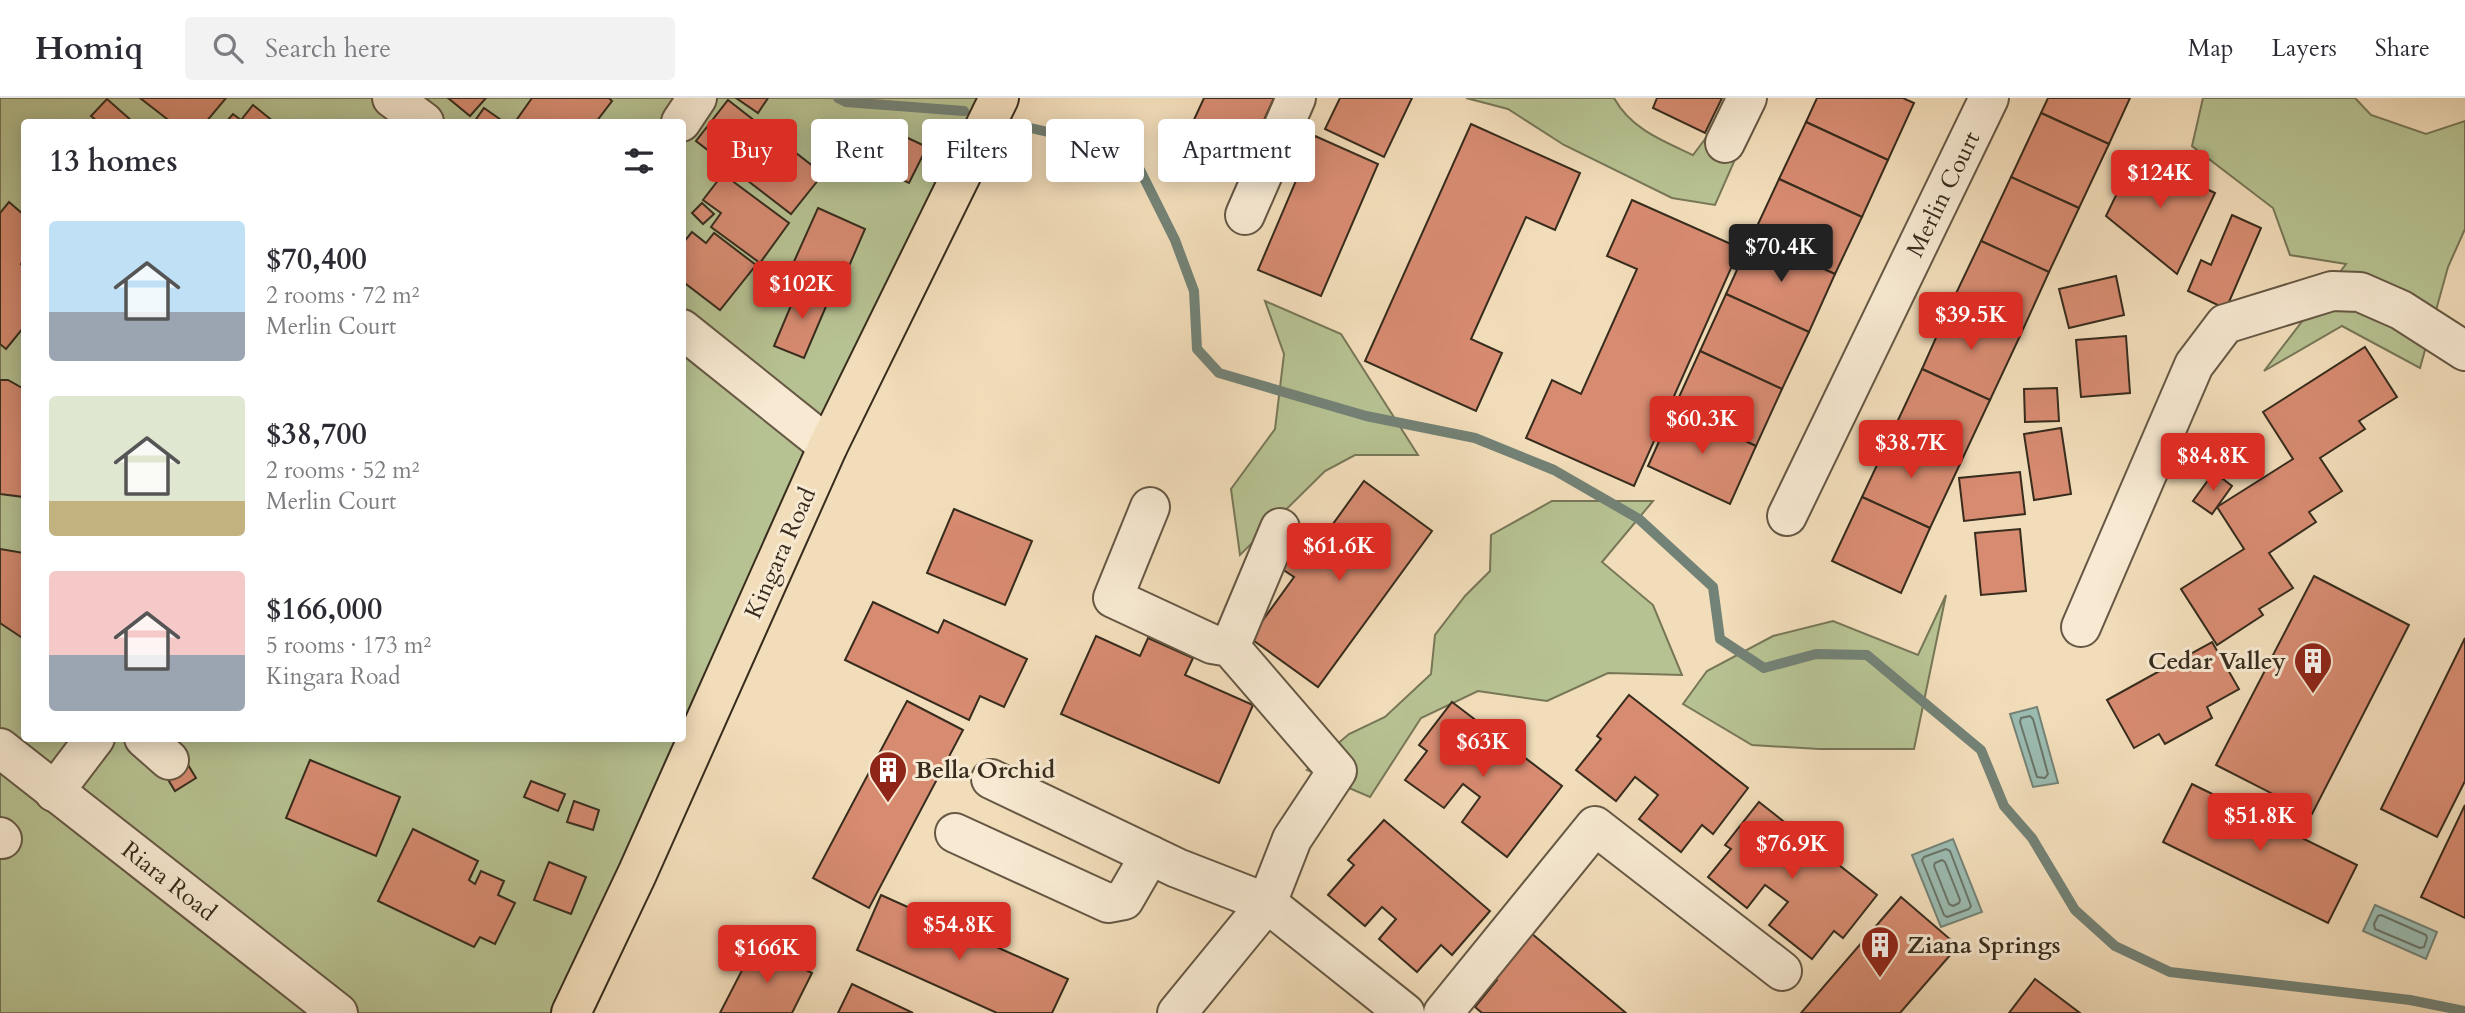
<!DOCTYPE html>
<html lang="en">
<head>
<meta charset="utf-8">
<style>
  :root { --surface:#fff; --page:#f2f2f3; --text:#2b2b33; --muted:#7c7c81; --line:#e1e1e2; --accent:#d93025 }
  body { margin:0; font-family:Cardo,serif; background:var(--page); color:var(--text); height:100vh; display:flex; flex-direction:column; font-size:26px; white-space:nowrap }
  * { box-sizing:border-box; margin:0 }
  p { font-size:23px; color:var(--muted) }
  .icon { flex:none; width:38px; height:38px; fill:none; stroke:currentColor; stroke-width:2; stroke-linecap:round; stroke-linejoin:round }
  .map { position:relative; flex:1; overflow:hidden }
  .drawer { position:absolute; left:21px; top:21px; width:665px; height:623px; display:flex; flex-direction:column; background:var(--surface); border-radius:7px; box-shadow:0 4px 18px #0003 }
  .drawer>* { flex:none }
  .hud { position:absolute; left:707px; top:21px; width:665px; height:63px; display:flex; gap:14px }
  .price { position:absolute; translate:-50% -60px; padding:0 16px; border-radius:7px; background:var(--accent); color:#fff; font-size:23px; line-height:46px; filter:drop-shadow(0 2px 4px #0008) }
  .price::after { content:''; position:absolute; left:50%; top:42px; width:21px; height:16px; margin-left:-10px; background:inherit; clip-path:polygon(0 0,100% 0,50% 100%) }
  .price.selected { background:#222; color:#fff }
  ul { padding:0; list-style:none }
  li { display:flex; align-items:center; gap:21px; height:175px; padding:0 28px }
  li span { display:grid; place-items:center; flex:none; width:196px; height:140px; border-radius:7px; color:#555 }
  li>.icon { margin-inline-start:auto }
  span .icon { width:84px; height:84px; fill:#fffc; stroke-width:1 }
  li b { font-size:30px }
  h2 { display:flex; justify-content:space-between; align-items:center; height:84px; padding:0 28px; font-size:30px }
  .chip { padding:0 24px; border-radius:7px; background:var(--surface); box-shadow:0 4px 18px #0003; font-size:24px; line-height:63px }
  .chip.selected { background:var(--accent); color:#fff }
  header { display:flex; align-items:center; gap:42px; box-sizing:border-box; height:98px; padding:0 35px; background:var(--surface); border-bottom:2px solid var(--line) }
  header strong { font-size:33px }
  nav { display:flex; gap:38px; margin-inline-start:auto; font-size:24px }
  .search { width:490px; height:63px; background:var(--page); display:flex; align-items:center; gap:18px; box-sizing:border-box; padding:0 24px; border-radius:7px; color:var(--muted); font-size:26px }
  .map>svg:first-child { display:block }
</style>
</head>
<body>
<header>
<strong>Homiq</strong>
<div class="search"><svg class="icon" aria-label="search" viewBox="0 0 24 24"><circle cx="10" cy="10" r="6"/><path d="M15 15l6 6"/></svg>Search here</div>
<nav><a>Map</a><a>Layers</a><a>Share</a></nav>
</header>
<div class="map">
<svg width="2465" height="915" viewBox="0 0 2465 915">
  <rect width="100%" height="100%" fill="#f2ddba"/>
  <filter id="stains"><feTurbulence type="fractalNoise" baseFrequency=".00286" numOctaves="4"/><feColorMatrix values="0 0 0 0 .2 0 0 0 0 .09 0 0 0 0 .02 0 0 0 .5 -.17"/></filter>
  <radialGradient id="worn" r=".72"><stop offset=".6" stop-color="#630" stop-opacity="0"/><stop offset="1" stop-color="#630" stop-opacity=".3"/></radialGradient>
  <g fill="#b7c292" stroke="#777758" stroke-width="2" fill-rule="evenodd">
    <path d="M0 0H989L556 915H0ZM24 24H682V640H24Z"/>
    <path d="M1466 0H1614C1631 31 1663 43 1693 57L1736 0H1762L1715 107 1672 100 1564 47 1508 11Z"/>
    <path d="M2203 0H2355L2371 17 2426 36 2465 23V131L2448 169 2420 270 2342 228 2264 273 2346 166 2290 157 2273 110 2192 48Z"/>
    <path d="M1265 203 1341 236 1418 357H1355L1325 373 1240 457 1231 391 1275 331 1284 256Z"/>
    <path d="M1552 403H1653L1602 464 1653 507 1682 577 1608 575 1547 603 1478 593 1421 620 1370 699 1307 672 1349 636 1385 619 1431 576 1435 537 1465 498 1490 473 1491 437Z"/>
    <path d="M1946 497 1914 651H1819L1752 647 1683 606 1707 573 1773 538 1833 523 1918 557Z"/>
  </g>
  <g fill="#9bbbb1" stroke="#738276" stroke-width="2">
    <path d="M2037 609 2058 685 2033 689 2010 616Z"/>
    <path d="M1953 741 1982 814 1941 829 1912 757Z"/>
    <path d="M2375 807 2437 834 2426 861 2363 833Z"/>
  </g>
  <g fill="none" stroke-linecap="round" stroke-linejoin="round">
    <g stroke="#697467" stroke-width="2">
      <path d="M2030 618 2033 621 2048 676 2045 680 2037 679 2020 624 2021 620Z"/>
      <path d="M1946 751 1950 753 1971 808 1969 811 1947 819 1944 817 1922 762 1924 759Z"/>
      <path d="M1942 762 1945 764 1960 802 1959 805 1953 808 1949 806 1934 768 1935 765Z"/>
      <path d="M2381 817 2426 837 2427 840 2424 849 2420 850 2375 831 2374 826 2378 818Z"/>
    </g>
    <g stroke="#738276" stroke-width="10">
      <path d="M838 0 846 4 964 13"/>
      <path d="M1022 28 1087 43 1140 72 1175 142 1194 193 1197 251 1219 275 1366 318 1475 340 1554 372 1639 421 1713 489 1720 541 1764 570 1816 556 1867 557 1981 652 2004 708 2032 740 2075 812 2115 848 2170 874 2410 902 2465 913"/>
    </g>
  </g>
  <g fill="#d78b71" stroke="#372c1d" stroke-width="2">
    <path d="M140 0H226L206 24H171Z"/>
    <path d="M448 0H486L470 18Z"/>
    <path d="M532 0H609L612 3 596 24H515Z"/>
    <path d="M736 0H768L758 15Z"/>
    <path d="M1204 0H1274L1238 79 1180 52Z"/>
    <path d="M1340 0H1412L1384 59 1325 31Z"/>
    <path d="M1657 0H1722L1705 35 1653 10Z"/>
    <path d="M1817 0H1903L1914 5 1888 62 1806 24Z"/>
    <path d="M2048 0H2130L2109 46 2041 15Z"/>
    <path d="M107 1 133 24H98L91 18Z"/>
    <path d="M728 2 823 76 791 116 696 43Z"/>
    <path d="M253 7 274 24H226L233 16 241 22Z"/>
    <path d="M484 10 504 24H474Z"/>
    <path d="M2041 15 2109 46 2079 110 2011 79Z"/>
    <path d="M1806 24 1888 62 1862 119 1779 81Z"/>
    <path d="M1471 26 1580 75 1555 132 1526 119 1471 241 1502 255 1476 313 1365 263Z"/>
    <path d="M891 32 927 49 909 85 873 68Z"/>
    <path d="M1315 38 1378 66 1321 198 1258 172Z"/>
    <path d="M2136 56 2215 95 2177 176 2106 118Z"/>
    <path d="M723 76 789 125 760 165 711 129 721 115 703 102Z"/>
    <path d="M2011 79 2079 110 2049 174 1981 143Z"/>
    <path d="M1779 81 1862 119 1835 176 1752 139Z"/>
    <path d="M1632 102 1740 150 1634 388 1526 340 1552 282 1581 296 1637 171 1607 158Z"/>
    <path d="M9 104 24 117V161L21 166 24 169V229L6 251 0 246V115Z"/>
    <path d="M702 105 714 116 703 126 692 115Z"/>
    <path d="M818 110 865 131 840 189 792 168Z"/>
    <path d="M2232 117 2261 130 2226 211 2188 193 2201 162 2211 167Z"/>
    <path d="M692 134 706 145 714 135 756 167 720 212 682 183V146Z"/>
    <path d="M1752 139 1835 176 1809 234 1726 196Z"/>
    <path d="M1981 143 2049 174 2020 238 1951 206Z"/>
    <path d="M2116 178 2124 217 2069 230 2059 191Z"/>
    <path d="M800 186 830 199 804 260 774 248Z"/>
    <path d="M1726 196 1809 234 1782 291 1700 253Z"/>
    <path d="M1951 206 2020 238 1990 302 1922 271Z"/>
    <path d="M2126 238 2130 295 2081 299 2076 242Z"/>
    <path d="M2365 249 2397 299 2359 323 2365 331 2320 360 2342 393 2309 414 2316 424 2269 455 2293 490 2259 511 2263 517 2217 547 2181 491 2244 451 2217 409 2293 361 2263 314Z"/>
    <path d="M1700 253 1782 291 1756 348 1674 310Z"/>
    <path d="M1922 271 1990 302 1960 366 1892 335Z"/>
    <path d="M0 282H8L24 291V399L0 396Z"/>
    <path d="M2057 290 2059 323 2025 324 2024 291Z"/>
    <path d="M1674 310 1756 348 1730 406 1648 368Z"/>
    <path d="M2061 330 2071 396 2034 402 2024 336Z"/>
    <path d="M1892 335 1960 366 1930 430 1862 399Z"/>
    <path d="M2020 374 2025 416 1964 423 1959 380Z"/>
    <path d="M2214 374 2232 388 2212 416 2193 403Z"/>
    <path d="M1364 383 1432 433 1318 589 1250 540 1294 479 1279 469 1303 438 1317 448Z"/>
    <path d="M1862 399 1930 430 1901 495 1832 463Z"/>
    <path d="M954 411 1032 443 1005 507 927 475Z"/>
    <path d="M2020 431 2026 493 1981 497 1975 435Z"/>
    <path d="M0 451 24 455V541L0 525Z"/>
    <path d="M2314 478 2409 527 2312 716 2216 667Z"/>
    <path d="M873 504 938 535 944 522 1027 561 1004 609 980 598 969 622 845 562Z"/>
    <path d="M1096 538 1140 558 1148 540 1193 560 1185 577 1253 607 1219 685 1061 616Z"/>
    <path d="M2465 540V683L2437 739 2381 711Z"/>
    <path d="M2212 544 2239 591 2207 609 2212 620 2165 646 2159 636 2134 650 2107 602Z"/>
    <path d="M1629 597 1748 690 1713 736 1702 727 1681 754 1639 721 1658 697 1635 679 1616 703 1576 672 1601 641 1597 638Z"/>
    <path d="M907 603 963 632 869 810 813 780Z"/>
    <path d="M1452 604 1562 688 1507 759 1462 724 1480 699 1463 686 1444 710 1405 682 1427 653 1419 647Z"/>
    <path d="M182 657 196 680 175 693 161 670Z"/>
    <path d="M310 662 400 699 376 758 286 720Z"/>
    <path d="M531 683 565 696 558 713 524 699Z"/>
    <path d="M2192 686 2357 767 2328 825 2163 744Z"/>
    <path d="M574 703 599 712 593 732 567 724Z"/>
    <path d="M1759 704 1877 797 1843 840 1834 833 1812 861 1769 827 1788 804 1765 787 1747 810 1708 779 1731 751 1725 747Z"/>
    <path d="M2465 707V820L2421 799Z"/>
    <path d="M1384 722 1490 813 1452 857 1441 847 1417 874 1379 841 1396 821 1382 809 1365 828 1328 797 1354 767 1348 762Z"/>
    <path d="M413 731 478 763 469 782 475 786 481 773 504 783 498 797 515 805 495 846 480 839 474 849 378 803Z"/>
    <path d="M549 764 586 779 571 816 534 802Z"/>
    <path d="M881 797 1068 881 1052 915H997L857 852Z"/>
    <path d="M1901 799 1958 848 1900 915H1801Z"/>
    <path d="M1531 835 1626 915H1482L1475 909 1497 882 1493 879Z"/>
    <path d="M755 847 812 875 792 915H720Z"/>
    <path d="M2035 881 2080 915H2009Z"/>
    <path d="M852 886 913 915H838Z"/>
  </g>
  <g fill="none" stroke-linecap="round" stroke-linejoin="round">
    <defs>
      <g id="minor">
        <path d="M392 0 424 24"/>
        <path d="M681 24 697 0"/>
        <path d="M1725 45 1747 0"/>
        <path d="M1245 117 1296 0"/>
        <path d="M682 231 828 348"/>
        <path d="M1150 409 1113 500 1212 546 1230 549 1337 673 1292 741 1267 805 1177 915"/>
        <path d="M1787 418 1989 0"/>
        <path d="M2081 529 2194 267 2225 226 2332 193 2360 194 2401 212 2465 253"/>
        <path d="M1230 549 1280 430"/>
        <path d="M144 640 169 662"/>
        <path d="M0 650 338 915"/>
        <path d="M991 681 1177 770 1267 805 1405 915"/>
        <path d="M54 694 95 640"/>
        <path d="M955 735 1108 805 1124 802 1150 757"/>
        <path d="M0 739 2 741"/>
        <path d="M1443 915 1595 728 1782 873"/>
      </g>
      <path id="major" d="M571 915 637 776 828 348 999 0"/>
    </defs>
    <use href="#minor" stroke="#665844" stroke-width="42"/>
    <use href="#major" stroke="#372c1d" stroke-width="42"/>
    <use href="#minor" stroke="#f7e9d2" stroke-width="38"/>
    <use href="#major" stroke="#f2ddba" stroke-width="38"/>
  </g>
  <defs>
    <symbol id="building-pin" viewBox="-11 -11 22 30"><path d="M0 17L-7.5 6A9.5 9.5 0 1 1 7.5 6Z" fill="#8f2418" stroke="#f7e9d2"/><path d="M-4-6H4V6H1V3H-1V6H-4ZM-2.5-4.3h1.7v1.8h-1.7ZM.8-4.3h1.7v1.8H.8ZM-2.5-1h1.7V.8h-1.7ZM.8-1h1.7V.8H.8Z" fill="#fff"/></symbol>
  </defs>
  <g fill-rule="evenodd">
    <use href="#building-pin" x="2291" y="541" width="44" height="60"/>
    <use href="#building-pin" x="866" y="650" width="44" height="60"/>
    <use href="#building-pin" x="1858" y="825" width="44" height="60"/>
  </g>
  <g text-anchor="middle" stroke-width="6" stroke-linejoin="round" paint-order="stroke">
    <g font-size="24" fill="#372c1d" stroke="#f7e9d2">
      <text transform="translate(1943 96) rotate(-64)" y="8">Merlin Court</text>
      <text transform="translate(780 455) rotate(-66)" y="8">Kingara Road</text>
      <text transform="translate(169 783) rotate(38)" y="8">Riara Road</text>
    </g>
    <g font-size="24" font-weight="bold" fill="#372c1d" stroke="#f7e9d2" text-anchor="start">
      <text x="2286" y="571" text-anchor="end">Cedar Valley</text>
      <text x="915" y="680">Bella Orchid</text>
      <text x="1907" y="855">Ziana Springs</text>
    </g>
  </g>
  <rect width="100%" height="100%" filter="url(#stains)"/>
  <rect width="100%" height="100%" fill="url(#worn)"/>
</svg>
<b class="price" style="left:2160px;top:112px">$124K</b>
<b class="price selected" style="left:1781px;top:186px">$70.4K</b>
<b class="price" style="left:802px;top:223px">$102K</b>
<b class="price" style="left:1971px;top:254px">$39.5K</b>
<b class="price" style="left:1702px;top:358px">$60.3K</b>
<b class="price" style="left:1911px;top:382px">$38.7K</b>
<b class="price" style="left:2213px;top:395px">$84.8K</b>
<b class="price" style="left:1339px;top:485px">$61.6K</b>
<b class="price" style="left:1483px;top:681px">$63K</b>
<b class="price" style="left:2260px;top:755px">$51.8K</b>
<b class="price" style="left:1792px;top:783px">$76.9K</b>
<b class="price" style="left:959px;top:864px">$54.8K</b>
<b class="price" style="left:767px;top:887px">$166K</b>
<div class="hud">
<a class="chip selected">Buy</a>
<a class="chip">Rent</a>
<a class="chip">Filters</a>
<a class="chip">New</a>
<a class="chip">Apartment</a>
</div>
<section class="drawer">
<h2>13 homes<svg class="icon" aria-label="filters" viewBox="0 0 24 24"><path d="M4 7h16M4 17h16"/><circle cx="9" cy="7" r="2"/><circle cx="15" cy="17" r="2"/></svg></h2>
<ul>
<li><span style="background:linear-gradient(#bfe0f5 65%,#9aa5b1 0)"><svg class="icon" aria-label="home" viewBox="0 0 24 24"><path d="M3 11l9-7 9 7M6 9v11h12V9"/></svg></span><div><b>$70,400</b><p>2 rooms · 72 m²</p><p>Merlin Court</p></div></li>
<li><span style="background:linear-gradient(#dfe7d0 75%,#c2b280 0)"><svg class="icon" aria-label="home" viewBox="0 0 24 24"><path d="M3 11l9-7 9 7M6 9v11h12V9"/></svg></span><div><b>$38,700</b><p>2 rooms · 52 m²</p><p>Merlin Court</p></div></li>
<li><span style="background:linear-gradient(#f6c9c9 60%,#9aa5b1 0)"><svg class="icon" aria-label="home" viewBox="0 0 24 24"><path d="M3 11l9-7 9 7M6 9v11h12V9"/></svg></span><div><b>$166,000</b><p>5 rooms · 173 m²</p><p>Kingara Road</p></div></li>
</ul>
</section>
</div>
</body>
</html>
